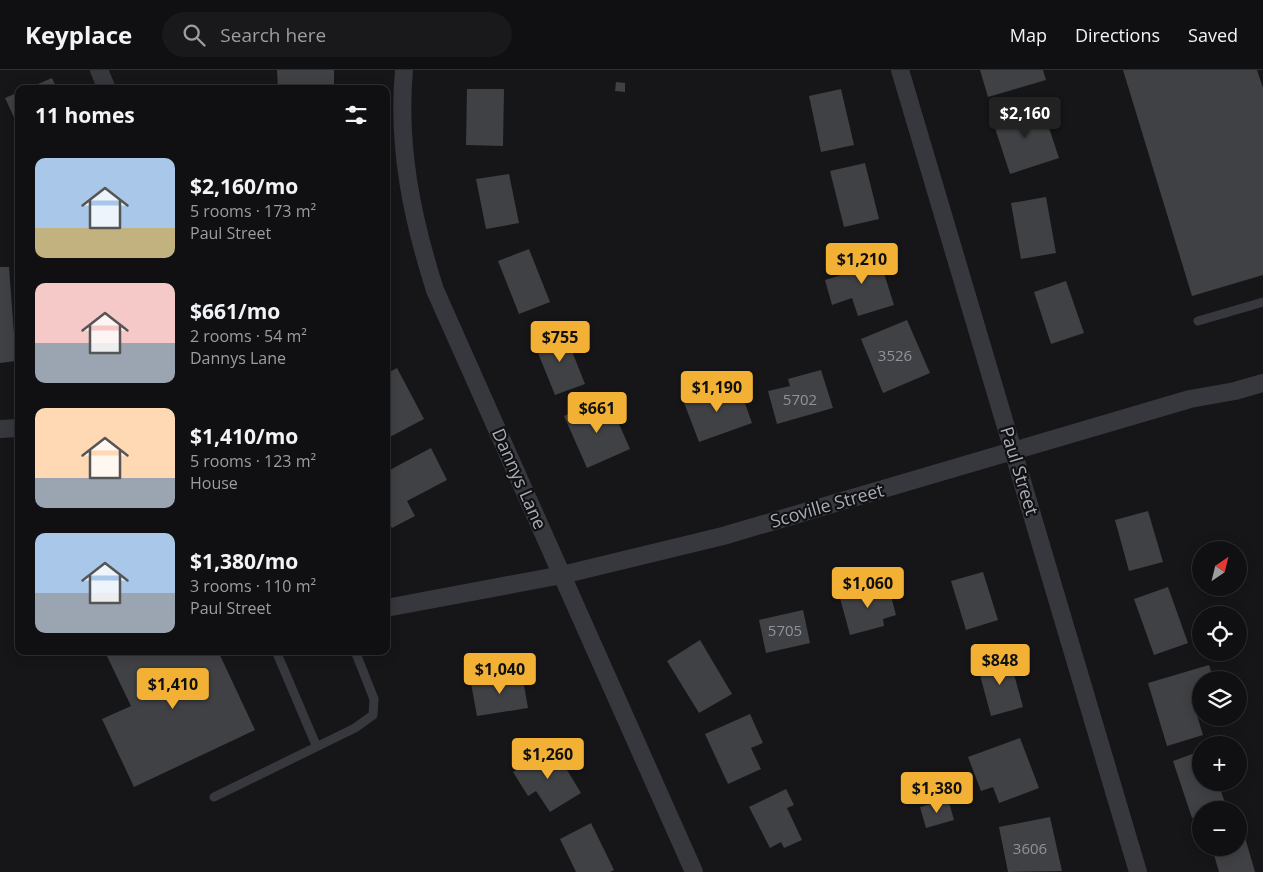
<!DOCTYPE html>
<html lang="en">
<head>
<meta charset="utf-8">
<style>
  :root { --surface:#101012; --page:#19191b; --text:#f1f3f6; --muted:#9c9d9f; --line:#303032; --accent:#f2b134 }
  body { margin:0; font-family:"Open Sans",sans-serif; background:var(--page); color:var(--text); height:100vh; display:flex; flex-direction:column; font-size:19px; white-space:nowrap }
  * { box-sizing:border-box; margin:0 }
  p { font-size:16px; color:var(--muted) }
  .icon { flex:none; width:28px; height:28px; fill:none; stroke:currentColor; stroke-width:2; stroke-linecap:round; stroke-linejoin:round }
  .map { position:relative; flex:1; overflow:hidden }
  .side { position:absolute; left:15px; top:15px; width:375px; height:570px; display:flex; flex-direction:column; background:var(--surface); border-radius:10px; box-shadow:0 2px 12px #0003,0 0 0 1px var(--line) }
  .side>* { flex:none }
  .needle { width:32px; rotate:35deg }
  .buttons { position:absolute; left:1192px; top:471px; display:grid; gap:10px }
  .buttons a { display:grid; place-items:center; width:55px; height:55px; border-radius:50%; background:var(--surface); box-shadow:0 2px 12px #0003,0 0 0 1px var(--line); font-size:25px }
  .price { position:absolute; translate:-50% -42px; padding:0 11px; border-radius:5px; background:var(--accent); color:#111; font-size:16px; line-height:32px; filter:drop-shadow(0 1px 2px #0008) }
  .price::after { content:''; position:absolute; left:50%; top:30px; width:15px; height:11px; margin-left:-8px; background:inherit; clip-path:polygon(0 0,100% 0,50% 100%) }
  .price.current { background:#222; color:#fff }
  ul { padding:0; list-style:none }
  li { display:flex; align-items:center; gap:15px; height:125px; padding:0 20px }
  li span { display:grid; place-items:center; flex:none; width:140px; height:100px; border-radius:10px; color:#555 }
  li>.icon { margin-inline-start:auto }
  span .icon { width:60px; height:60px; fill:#fffc; stroke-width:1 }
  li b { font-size:21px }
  h2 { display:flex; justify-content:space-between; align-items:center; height:60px; padding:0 20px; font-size:21px }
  header { display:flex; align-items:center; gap:30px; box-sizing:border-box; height:70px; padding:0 25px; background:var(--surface); border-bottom:1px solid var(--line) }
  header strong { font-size:24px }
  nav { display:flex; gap:28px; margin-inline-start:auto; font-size:18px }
  .search { width:350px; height:45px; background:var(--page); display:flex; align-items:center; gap:12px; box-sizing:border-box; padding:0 18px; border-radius:28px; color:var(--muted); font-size:19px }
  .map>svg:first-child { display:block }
</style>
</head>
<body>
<header>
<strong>Keyplace</strong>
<div class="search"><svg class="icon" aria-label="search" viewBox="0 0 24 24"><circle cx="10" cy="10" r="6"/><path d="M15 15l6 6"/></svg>Search here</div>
<nav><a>Map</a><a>Directions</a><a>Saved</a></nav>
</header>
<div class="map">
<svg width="1263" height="802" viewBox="0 0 1263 802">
  <rect width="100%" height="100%" fill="#161618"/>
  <g fill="#404145">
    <path d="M277 0H334V19H278Z"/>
    <path d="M980 0H1043L1046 10 988 27Z"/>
    <path d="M1123 0H1257L1263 18V205L1192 226Z"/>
    <path d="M52 8 57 19H26Z"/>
    <path d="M616 12 625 13V22L615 21Z"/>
    <path d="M467 19H504L503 76 466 75Z"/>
    <path d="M841 19 854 75 821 82 809 26Z"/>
    <path d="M19 22V58L5 28Z"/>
    <path d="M1041 34 1059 88 1010 104 992 49Z"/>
    <path d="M865 93 879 149 844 157 830 101Z"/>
    <path d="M509 104 519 153 486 159 476 109Z"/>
    <path d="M1046 127 1056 183 1021 189 1011 133Z"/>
    <path d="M529 179 550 232 519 244 498 191Z"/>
    <path d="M877 181 894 235 858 246 852 228 832 235 825 210 848 203 845 191Z"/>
    <path d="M0 197H9L16 291 0 293Z"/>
    <path d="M1066 211 1084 263 1051 274 1034 222Z"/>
    <path d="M907 250 930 303 883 323 861 269Z"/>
    <path d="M564 261 585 314 555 325 534 273Z"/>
    <path d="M397 298 424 349 386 369V304Z"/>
    <path d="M821 300 833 338 777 354 768 321 790 316 788 309Z"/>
    <path d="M726 314 730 326 741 322 752 353 699 372 683 330Z"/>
    <path d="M596 332 600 343 612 338 630 379 587 398 564 346Z"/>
    <path d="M431 378 447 410 407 431 415 446 392 458 386 448V402Z"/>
    <path d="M1148 441 1163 492 1129 501 1115 450Z"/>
    <path d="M983 502 998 550 966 560 951 511Z"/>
    <path d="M888 515 896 545 883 549 884 556 850 565 840 528Z"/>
    <path d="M1168 517 1188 573 1154 585 1134 529Z"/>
    <path d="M803 540 810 573 766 583 759 550Z"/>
    <path d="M700 570 732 624 699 643 667 591Z"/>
    <path d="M108 581H218L255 660 134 717 102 649 131 636 105 582Z"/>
    <path d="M1009 586 1023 637 991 646 977 594Z"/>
    <path d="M1209 595 1214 610H1201V626L1192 629 1203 665 1167 676 1148 613Z"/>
    <path d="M522 604 528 638 477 646 471 613Z"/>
    <path d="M750 644 763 673 751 678 761 699 728 714 705 664Z"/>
    <path d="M1020 668 1039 718 999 733 993 717 981 721 968 687Z"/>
    <path d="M553 677 581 723 550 742 536 721 528 726 513 702Z"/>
    <path d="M1201 681V712H1218L1226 736 1214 740H1201V744L1192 748 1173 691Z"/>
    <path d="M786 719 794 735 787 738 802 770 784 778 781 772 770 778 749 737Z"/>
    <path d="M948 729 954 750 926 758 920 737Z"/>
    <path d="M1050 747 1062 801 1008 802 999 757Z"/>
    <path d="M591 753 614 800 610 802H576L560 769Z"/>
    <path d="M1244 764 1255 802H1219L1212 778H1239V766Z"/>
  </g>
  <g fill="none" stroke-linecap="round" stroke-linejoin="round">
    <g stroke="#37383d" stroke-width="9">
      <path d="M1198 251 1263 232"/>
      <path d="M276 581 316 675"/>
      <path d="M214 727 355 658 373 645 374 629 355 581"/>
    </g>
    <g stroke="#37383d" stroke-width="18">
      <path d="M99 0 107 19"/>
      <path d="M404 0C397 76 412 148 435 220L694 802"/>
      <path d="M900 0 1138 802"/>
      <path d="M0 359 19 358"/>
      <path d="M386 538 562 505 723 466 1190 329 1235 321 1263 313"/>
    </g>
  </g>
  <g text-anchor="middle" stroke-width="4.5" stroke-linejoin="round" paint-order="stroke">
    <g font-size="15" fill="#8e929b">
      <text x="895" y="291">3526</text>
      <text x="800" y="335">5702</text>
      <text x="785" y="566">5705</text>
      <text x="1030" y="784">3606</text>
    </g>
    <g font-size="18" fill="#a8adb8" stroke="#111113">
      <text transform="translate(1019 401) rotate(73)" y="6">Paul Street</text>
      <text transform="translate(519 409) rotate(66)" y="6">Dannys Lane</text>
      <text transform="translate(827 436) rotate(-16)" y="6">Scoville Street</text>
    </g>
  </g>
</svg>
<div class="buttons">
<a><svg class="needle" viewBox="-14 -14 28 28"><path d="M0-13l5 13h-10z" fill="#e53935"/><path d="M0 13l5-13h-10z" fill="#9c9d9f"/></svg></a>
<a><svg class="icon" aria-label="locate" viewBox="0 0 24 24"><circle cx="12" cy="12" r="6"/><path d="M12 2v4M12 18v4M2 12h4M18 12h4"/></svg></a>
<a><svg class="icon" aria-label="layers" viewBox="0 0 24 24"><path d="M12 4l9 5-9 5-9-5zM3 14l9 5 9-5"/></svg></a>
<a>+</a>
<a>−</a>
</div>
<b class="price current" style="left:1025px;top:69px">$2,160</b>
<b class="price" style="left:862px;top:215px">$1,210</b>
<b class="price" style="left:560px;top:293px">$755</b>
<b class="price" style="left:717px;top:343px">$1,190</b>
<b class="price" style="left:597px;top:364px">$661</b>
<b class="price" style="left:868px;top:539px">$1,060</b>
<b class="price" style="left:1000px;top:616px">$848</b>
<b class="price" style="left:500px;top:625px">$1,040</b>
<b class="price" style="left:173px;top:640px">$1,410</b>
<b class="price" style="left:548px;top:710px">$1,260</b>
<b class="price" style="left:937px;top:744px">$1,380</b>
<section class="side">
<h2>11 homes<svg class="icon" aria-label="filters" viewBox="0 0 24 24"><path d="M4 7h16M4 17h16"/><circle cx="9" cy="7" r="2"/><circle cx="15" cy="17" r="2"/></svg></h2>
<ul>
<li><span style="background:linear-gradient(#a9c7e8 70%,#c2b280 0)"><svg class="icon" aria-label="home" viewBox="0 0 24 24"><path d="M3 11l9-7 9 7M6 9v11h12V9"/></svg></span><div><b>$2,160/mo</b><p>5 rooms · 173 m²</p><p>Paul Street</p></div></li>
<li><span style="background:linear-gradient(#f6c9c9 60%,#9aa5b1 0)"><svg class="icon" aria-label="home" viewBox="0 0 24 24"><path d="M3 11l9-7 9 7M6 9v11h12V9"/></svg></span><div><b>$661/mo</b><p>2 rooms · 54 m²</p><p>Dannys Lane</p></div></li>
<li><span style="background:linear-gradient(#ffd9b3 70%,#9aa5b1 0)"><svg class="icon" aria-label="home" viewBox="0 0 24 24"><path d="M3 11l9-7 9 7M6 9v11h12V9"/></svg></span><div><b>$1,410/mo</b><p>5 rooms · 123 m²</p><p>House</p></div></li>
<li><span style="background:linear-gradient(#a9c7e8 60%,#9aa5b1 0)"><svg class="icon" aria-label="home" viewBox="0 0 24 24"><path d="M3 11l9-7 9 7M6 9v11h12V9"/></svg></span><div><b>$1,380/mo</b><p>3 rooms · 110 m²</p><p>Paul Street</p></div></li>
</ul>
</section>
</div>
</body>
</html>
